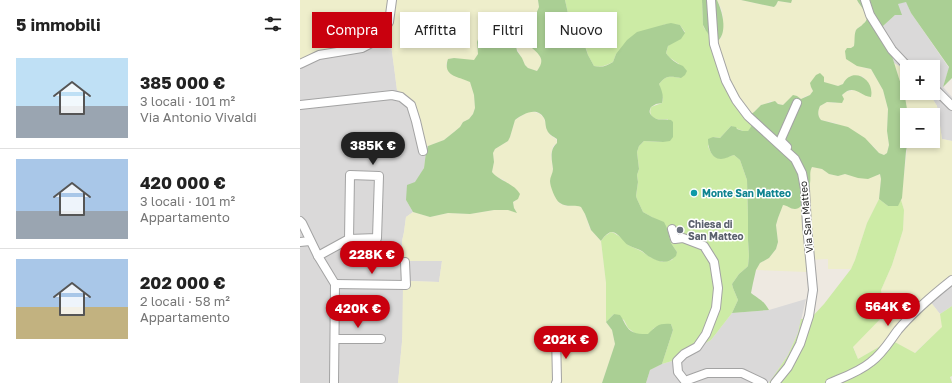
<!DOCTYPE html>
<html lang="it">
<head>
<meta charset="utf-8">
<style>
  :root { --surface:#fff; --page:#f6f6f6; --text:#222; --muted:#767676; --line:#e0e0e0; --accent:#c9000e }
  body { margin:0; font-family:"Golos Text",sans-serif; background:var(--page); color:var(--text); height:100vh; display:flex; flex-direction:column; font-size:15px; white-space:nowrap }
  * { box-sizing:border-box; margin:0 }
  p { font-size:13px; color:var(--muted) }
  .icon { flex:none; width:22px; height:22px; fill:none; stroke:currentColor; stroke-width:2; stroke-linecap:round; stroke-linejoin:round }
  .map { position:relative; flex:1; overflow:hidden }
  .sheet { display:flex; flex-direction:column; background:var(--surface); width:300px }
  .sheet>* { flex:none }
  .hud { position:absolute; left:12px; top:12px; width:380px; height:36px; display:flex; gap:8px }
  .buttons { position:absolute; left:600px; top:60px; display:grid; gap:8px }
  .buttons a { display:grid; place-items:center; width:40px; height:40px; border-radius:0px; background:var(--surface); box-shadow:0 2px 6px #0003; font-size:20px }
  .price { position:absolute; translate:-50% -34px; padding:0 9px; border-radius:14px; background:var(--accent); color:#fff; font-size:13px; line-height:26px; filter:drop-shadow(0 1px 2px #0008) }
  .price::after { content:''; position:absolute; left:50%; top:24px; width:12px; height:9px; margin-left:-6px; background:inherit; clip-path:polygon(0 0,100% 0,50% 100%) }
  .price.current { background:#222; color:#fff }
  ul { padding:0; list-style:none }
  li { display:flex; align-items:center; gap:12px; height:100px; padding:0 16px }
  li+li { border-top:1px solid var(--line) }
  li span { display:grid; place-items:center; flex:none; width:112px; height:80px; border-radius:0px; color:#555 }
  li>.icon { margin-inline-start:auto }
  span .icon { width:48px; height:48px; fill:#fffc; stroke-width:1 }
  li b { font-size:17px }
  h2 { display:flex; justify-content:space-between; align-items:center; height:48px; padding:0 16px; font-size:17px }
  .chip { padding:0 14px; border-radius:0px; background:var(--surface); box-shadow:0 2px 6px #0003; font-size:14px; line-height:36px }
  .chip.current { background:var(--accent); color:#fff }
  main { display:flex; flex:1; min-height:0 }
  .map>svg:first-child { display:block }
</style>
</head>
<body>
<main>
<section class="sheet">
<h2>5 immobili<svg class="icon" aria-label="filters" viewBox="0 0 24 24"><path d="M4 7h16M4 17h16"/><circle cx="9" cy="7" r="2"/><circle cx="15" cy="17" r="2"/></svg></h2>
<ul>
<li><span style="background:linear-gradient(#bfe0f5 60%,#9aa5b1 0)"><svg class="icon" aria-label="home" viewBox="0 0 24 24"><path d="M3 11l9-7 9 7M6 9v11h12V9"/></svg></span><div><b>385 000 €</b><p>3 locali · 101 m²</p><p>Via Antonio Vivaldi</p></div></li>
<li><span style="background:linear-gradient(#a9c7e8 65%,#9aa5b1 0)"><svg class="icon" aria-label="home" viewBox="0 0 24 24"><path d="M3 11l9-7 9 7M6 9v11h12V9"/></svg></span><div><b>420 000 €</b><p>3 locali · 101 m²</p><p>Appartamento</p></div></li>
<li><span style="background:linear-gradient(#a9c7e8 60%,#c2b280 0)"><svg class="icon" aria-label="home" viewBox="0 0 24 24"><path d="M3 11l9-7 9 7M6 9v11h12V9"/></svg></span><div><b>202 000 €</b><p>2 locali · 58 m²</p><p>Appartamento</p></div></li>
</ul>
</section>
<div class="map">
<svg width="652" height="383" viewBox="0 0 652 383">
  <rect width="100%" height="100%" fill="#eee9e1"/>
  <g fill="#dad9d9">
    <path d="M606 1 611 13 649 68 643 87 652 97V141L642 139 637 106 629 93H633V67H607V71L594 63 583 26 595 15 597 4Z"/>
    <path d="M81 32 91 44 97 90 105 95 111 103 123 145 128 146 126 152 124 168 106 200 113 212 106 217 104 232 102 241V261H142L139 282 110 281 102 342 98 383H0V64Z"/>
    <path d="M652 282V306L640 314 629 300Z"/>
    <path d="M506 299 498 333 488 355 469 383H346L350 370 362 364 372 361 411 340 432 313 469 310Z"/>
  </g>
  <g fill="#eeeecb">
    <path d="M0 0H238L239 7 232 23 230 31 232 48 237 52 241 58 242 63 237 71 228 68 225 65 222 58 218 51 212 26 211 20 202 25V34L199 35 185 30 177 42 178 54 174 61 154 58 148 59 146 65 170 82 174 95 175 108 173 114 169 119 163 122 160 127 154 132 144 140 128 146 123 145 111 103 105 95 97 90 91 44 81 32 61 48 0 64Z"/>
    <path d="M417 0H441L474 7 476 5 478 1 490 3 492 0H557L559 4 565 10 567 16 566 20 564 24 559 27 555 32V41L554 46 551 48 564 68 571 69 583 90 588 109 587 131 589 145 587 153 584 155 579 153 573 146 535 123 521 120 519 117 518 112 520 106 527 102 536 103 545 92 554 90 559 91 562 94 569 84 562 76 538 86 529 84 524 82 511 87 513 91 510 95 506 96 501 99 497 96 490 99 483 105 470 101 466 104 461 105 454 112 450 115 432 91 413 39 418 41 421 38 423 29V18L422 10Z"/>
    <path d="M594 63 607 71V93H629L637 106 642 139 652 141V282L629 300 640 314 643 327 614 353 591 340 558 359 553 346 586 313 583 305 581 290 592 265 603 230 604 210 601 200 608 141H633V115H608L605 97Z"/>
    <path d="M228 112H234L240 114 244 118 247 130 250 135 256 139 257 143 253 146 251 155 253 171 250 182 259 203 266 206 276 205 281 206 285 214 290 229 301 241 306 283V322L312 330 315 344 302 383H98L102 342 103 285 109 281 139 282 142 261H102V241L104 232 106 217 113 212 130 217 148 213 170 214 194 210H208L216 212 214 208 213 202 216 201 204 180 195 176 192 172 194 162 193 153 195 149 208 141 210 137 215 120Z"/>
    <path d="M512 167 522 169 529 174 538 176 545 174 552 176 572 177 580 174 581 179 579 199 567 223 555 260 551 269H528V259L506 260 507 272 456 270 460 263 469 258 476 249 478 242 476 225 478 218 483 204 487 205 492 209 510 183V170Z"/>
  </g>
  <g fill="#cceba5">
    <path d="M265 0H402L403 25 404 28 411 37 432 91 456 123 448 131H443L431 126 420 138 413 137 408 146C414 162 420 159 434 155L440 160 447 180 448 217V240L449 256 448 266 446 268 439 274 432 284 433 288 438 300 432 313 411 340 372 361 362 364 373 330 371 324 354 328 349 334H336L328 328 324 320 314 314 306 322V283L301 241 305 236 311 232 314 233 322 238 328 245 341 251 350 257 362 262 372 260 377 252 371 243 367 228 357 220 343 212 337 199 336 196 338 182 337 175 339 169 337 152 339 146 344 141 363 142 368 119C360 120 347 120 351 107L362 103 363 99 359 84C366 75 370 76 381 78L379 64 369 57 366 53 368 46 385 32 380 25 366 24 361 26 316 54 313 62C306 65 302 68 294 66L288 55 285 45 269 18Z"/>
    <path d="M579 199 588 206H597L601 200 604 210 603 230 592 265 581 290 583 305 586 313 553 347 558 359 591 340 615 353 642 327 640 314 652 306V376L650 377 652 383H469L488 355 498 333 501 319 511 318 524 304 551 269 555 260 567 223Z"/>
  </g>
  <g fill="#aacf94">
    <path d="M238 0H265L269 18 285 46 288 55 294 66C302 68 306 66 313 62L316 54 327 40 337 32 366 24 371 23 380 25 385 33 381 39 368 46 366 53C370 59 377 64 383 66L387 71 385 75 381 78C370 76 366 75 359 84 362 91 364 96 362 103L356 104 351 107C349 111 349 113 352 116 358 122 364 118 371 120L373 122V137L370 141 363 142 344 141 339 146 337 152 339 169 337 175 338 182 336 196 337 199 343 212 352 217 364 222 367 228 371 243 377 252 376 256C368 264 360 263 350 257 347 256 344 252 340 250 336 248 331 247 328 245 323 242 318 231 311 232 307 233 303 238 301 241L291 230 285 214 281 207C274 204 267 208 260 203 255 200 250 186 250 181 250 177 253 173 253 169 252 160 249 150 257 143V139C253 136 249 135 247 130 245 126 246 121 244 118 237 106 223 114 215 120L210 137 208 141 195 149 193 153 194 162 192 172C199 181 214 183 220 194L218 199 213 202 214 208 217 213 208 210H194L170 214 148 213 130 217 113 212 106 200 107 185 115 182 124 168 126 152 128 146 144 140 154 132 160 127 163 122 169 119 173 114 175 108 174 95 170 82C159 76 142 77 148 59L154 58 174 60 178 54 177 42 181 31 185 30 199 35 202 34V18L204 15 209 16 211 20 212 26 217 51 222 58 225 65 228 68 237 71C245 60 241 56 232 48L230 31 232 23 239 7Z"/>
    <path d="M402 0H417C422 11 428 31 418 41 411 39 406 32 403 25Z"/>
    <path d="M441 0H492L491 3 478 1 476 5 474 7Z"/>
    <path d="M557 0H652V78L643 87 649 67 611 13 606 2 598 4 602 15H595L583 26 596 69 605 97 608 115H607L608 141 606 151 602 198 598 206H588L579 199 581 179 580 174 568 179 558 178 545 174 538 176 529 174 522 169 512 167C509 172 511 177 510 183 510 191 504 209 495 209 490 209 487 205 483 205L478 218 476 225 478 242 476 249 469 258 460 263 456 270 453 283 451 293C460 300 463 300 469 310L432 313 438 300 433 288 432 284 439 274 446 268 448 266 449 256 448 240V217L447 180 440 160 434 155C430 156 425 159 421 159 411 159 408 147 408 139L413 137 420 138 431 126 436 127 437 129 443 131H448L453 124 450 115 454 112 461 105 475 101 478 104 483 105 493 95 497 96 501 99 510 95 513 91 511 87 510 83 516 75 520 73 524 77V82L538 86 543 84C552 66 575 79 571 97 560 96 554 83 542 95L544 99 542 103 527 102 520 106C518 111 517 115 521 120L548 127 565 138 579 153 584 155 587 153 589 145 587 131 588 109 583 90 571 69 557 66 546 59 545 51 547 48H551L554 46C555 41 554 34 556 30 558 27 561 27 563 24 573 17 560 7 557 0Z"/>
    <path d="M314 314 320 315C323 319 324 323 327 327 331 334 341 334 348 334 356 326 359 323 371 324L373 330 362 364 350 370 346 383H302L315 344 312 330 306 322Z"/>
  </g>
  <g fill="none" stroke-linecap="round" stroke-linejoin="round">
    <defs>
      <g id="minor">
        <path d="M411 0 414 44 426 81 436 100 448 116 495 159 502 173 505 189 507 226 513 290 509 316 500 344 488 367 475 383"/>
        <path d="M565 0 570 15 592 50 608 67"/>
        <path d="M0 64 19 55 62 48 79 39 89 22 92 0"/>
        <path d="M633 87 652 106"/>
        <path d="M0 105 92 95 101 97 111 105 116 121 123 151"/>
        <path d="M487 147 482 142 481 139 497 103"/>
        <path d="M0 221 2 223 18 256 35 284 34 383"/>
        <path d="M372 229 375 239 383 238 404 246 414 262 418 288 416 308 406 334 397 347 384 354 377 361 378 372 385 381 407 373H442L463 383"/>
        <path d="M0 242 10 241"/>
        <path d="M18 256 49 239 50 175 79 176 77 238 49 239"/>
        <path d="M35 284 106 285 105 262"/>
        <path d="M256 334 257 381 256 383"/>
        <path d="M35 339H81"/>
        <path d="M530 383C544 377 559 372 571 362 583 353 589 342 598 330 614 311 633 295 652 280"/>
      </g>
    </defs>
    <use href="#minor" stroke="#a3a3a3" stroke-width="10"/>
    <use href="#minor" stroke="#fff" stroke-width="8"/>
  </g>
  <circle fill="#0f9aa8" stroke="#fff" stroke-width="1.5" cx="394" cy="193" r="4"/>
  <circle fill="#6b7280" stroke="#fff" stroke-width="1.5" cx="380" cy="230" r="4"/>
  <g text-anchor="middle" stroke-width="3" stroke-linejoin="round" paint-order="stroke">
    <g font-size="10" font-weight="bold" fill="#0d838f" stroke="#fff" text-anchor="start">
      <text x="402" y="197">Monte San Matteo</text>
    </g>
    <g font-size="10" fill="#1c1c1c" stroke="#fff">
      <text transform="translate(506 217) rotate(-95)" y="4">Via San Matteo</text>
    </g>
    <g font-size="10" font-weight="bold" fill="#5b616d" stroke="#fff" text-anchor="start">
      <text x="388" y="228">Chiesa di<tspan x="388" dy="12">San Matteo</tspan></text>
    </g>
  </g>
</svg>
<div class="buttons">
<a>+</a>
<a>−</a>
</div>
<b class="price current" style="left:73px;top:166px">385K €</b>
<b class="price" style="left:72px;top:275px">228K €</b>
<b class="price" style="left:588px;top:327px">564K €</b>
<b class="price" style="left:58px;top:329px">420K €</b>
<b class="price" style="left:266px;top:360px">202K €</b>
<div class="hud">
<a class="chip current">Compra</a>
<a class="chip">Affitta</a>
<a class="chip">Filtri</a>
<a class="chip">Nuovo</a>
</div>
</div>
</main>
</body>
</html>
